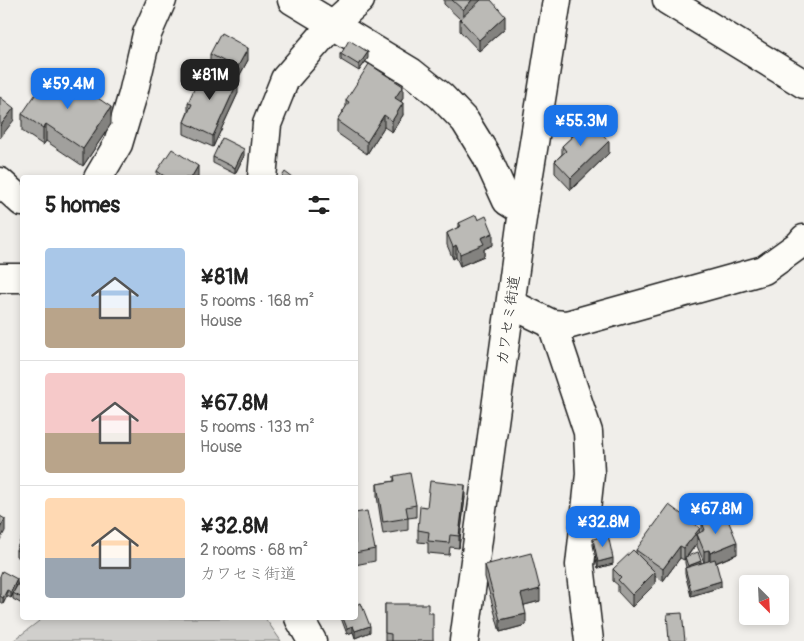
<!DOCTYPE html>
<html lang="en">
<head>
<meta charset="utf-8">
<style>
  :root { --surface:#fff; --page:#f6f6f6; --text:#222; --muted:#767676; --line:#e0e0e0; --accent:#1a73e8 }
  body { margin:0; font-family:Pangolin,"Klee One",sans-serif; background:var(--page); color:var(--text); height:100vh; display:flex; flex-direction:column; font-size:19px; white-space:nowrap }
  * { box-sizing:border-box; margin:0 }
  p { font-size:16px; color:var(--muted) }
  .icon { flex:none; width:28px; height:28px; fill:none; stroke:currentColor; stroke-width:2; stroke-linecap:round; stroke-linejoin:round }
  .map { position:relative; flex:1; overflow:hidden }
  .side { position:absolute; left:20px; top:175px; width:338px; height:445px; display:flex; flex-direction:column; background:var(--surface); border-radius:5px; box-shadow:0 2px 8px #0003 }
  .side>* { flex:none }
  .needle { width:32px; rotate:156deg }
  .tools { position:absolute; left:739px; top:575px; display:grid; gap:10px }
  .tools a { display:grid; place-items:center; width:50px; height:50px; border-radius:5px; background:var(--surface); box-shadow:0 2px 8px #0003; font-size:25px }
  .price { position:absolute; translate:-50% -42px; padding:0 11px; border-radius:10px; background:var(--accent); color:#fff; font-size:16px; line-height:32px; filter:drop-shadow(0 1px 2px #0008) }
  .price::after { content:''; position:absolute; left:50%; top:30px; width:15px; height:11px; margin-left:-8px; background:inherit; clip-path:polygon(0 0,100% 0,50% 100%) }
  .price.on { background:#222; color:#fff }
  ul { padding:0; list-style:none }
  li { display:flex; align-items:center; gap:15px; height:125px; padding:0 25px }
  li+li { border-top:1px solid var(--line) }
  li span { display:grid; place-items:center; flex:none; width:140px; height:100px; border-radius:5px; color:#555 }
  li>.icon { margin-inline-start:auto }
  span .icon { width:60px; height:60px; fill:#fffc; stroke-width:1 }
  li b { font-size:21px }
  h2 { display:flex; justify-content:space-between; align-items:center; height:60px; padding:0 25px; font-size:21px }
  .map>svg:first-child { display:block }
</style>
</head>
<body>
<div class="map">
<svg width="804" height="641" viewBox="0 0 804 641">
  <rect width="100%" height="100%" fill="#f0eeea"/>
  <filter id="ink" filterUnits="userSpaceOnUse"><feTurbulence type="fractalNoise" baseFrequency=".02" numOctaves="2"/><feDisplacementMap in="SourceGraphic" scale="10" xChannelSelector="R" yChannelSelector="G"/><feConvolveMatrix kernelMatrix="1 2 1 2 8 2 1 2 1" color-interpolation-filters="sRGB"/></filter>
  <g filter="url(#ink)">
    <path fill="#d0cfcc" stroke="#767674" d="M43 618H265L281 641H13Z"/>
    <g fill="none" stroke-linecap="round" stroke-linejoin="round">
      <defs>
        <g id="minor">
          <path d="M292 0 411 72 441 96 465 121 486 155 507 201 523 211"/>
          <path d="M667 0 804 84"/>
          <path d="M98 178 118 144 133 94 147 34 162 0"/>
          <path d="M262 178 267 124 285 79 332 25 360 0"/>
          <path d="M0 182 22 202"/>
          <path d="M0 278H22"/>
          <path d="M511 304 552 324 567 325 764 270 800 244 804 239"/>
          <path d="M552 324 588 432 590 474 580 565 589 641"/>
          <path d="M299 618 312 641"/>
          <path d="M464 641 523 211 557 0"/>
        </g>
      </defs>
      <use href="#minor" stroke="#1c1c1c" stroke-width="31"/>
      <use href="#minor" stroke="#fdfcf7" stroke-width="28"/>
    </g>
    <g fill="#a1a09d" stroke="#1c1c1c" fill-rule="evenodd">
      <path d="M444 0H491L505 28 479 51 460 31V19L444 4Z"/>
      <path d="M210 54 248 60 237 80 210 66Z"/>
      <path d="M341 54 368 58 359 71 341 60Z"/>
      <path d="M201 82 238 93 213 147 184 134V122L188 112V103Z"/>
      <path d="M52 88 111 124 83 166 46 141 43 145 22 131V114Z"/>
      <path d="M403 98 401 102 403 115 392 132 384 127 367 154 337 133V121L346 107V100Z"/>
      <path d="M571 129 609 153 571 190 555 173V161L562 154V146L571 138Z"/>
      <path d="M244 156 235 174 213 163V157Z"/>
      <path d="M157 171 198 178H157Z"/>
      <path d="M478 220 493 245 484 249V256L460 266 456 257 453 259 447 245V233L459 227V223Z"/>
      <path d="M394 476 416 505V517L408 518V530L383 534 377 496V484L394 481Z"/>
      <path d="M465 497 459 548 450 547 449 555 428 553V543L418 542V530L427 507Z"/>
      <path d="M355 513 375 549V561L355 565Z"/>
      <path d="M710 521 719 523 737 554 716 563 721 587 691 596 685 574V568L686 567 685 563V559L684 560 680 558 663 581 655 576V584L632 607 618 592V585L613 581V569L636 553V550L700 533 702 532V522ZM697 543V546L704 562 701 563 687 557Z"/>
      <path d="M22 538V559L16 556V550Z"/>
      <path d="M593 539 613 564 598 568 593 545Z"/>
      <path d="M485 565 540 601 524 605 526 625 500 632 485 577Z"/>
      <path d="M0 576 17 585 11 598 7 596 3 604 0 602Z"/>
      <path d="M22 577V604L13 599V593Z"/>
      <path d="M385 604 428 613 433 641H385Z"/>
      <path d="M341 618H355L370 632 355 638 353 632 347 634Z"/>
    </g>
    <g fill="#83827f" stroke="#1c1c1c">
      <path d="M472 0H482L463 22V10Z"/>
      <path d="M505 16V28L479 51V40Z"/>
      <path d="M248 48V60L237 80V68Z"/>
      <path d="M368 52V58L359 71V65Z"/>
      <path d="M238 81V93L213 147V136Z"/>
      <path d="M403 86V98L395 110V98Z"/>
      <path d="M403 103V115L392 132V121Z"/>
      <path d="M111 107V124L83 166V149Z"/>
      <path d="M14 108V120L0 138V126Z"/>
      <path d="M384 115V127L367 154V142Z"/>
      <path d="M46 124V141L43 145V128Z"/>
      <path d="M609 141V153L571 190V178Z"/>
      <path d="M244 149V156L235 174V168Z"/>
      <path d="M198 166V178H191Z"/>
      <path d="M493 233V245L484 249V256L460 266V254L481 238Z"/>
      <path d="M456 245V257L453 259V247Z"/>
      <path d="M465 485V497L459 548V536Z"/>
      <path d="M5 519V531L0 540V528Z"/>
      <path d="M700 528 699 540 697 534V543L684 560V548Z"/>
      <path d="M737 542V554L710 565V553Z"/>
      <path d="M680 546V558L663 581V569Z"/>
      <path d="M709 550V561L704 563V551Z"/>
      <path d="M613 558V564L598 568V562Z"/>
      <path d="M701 561V567L688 572V566Z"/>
      <path d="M655 572V584L632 607V595Z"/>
      <path d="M17 579V585L11 598V592Z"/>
      <path d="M721 581V587L691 596V590Z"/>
      <path d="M540 589V601L521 606V594Z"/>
      <path d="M7 590V596L3 604V598Z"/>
      <path d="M526 614V625L500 632V620Z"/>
      <path d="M353 626V632L347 634V628Z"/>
      <path d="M370 626V632L355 638V631Z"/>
    </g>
    <g fill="#bbbab6" stroke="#1c1c1c">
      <path d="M452 0H472L463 10Z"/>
      <path d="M481 0H491L505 16 479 40 460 19Z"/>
      <path d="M221 33 248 48 237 68 210 54Z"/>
      <path d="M349 40 368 52 359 65 341 54Z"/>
      <path d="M369 64 403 86 395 98 403 103 392 121 384 115 367 142 337 121 349 102 346 100Z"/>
      <path d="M208 67 238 81 213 136 184 122 192 104 188 103 198 80 201 82Z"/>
      <path d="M61 73 111 107 83 149 46 124 43 128 22 114 44 82 52 88Z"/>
      <path d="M0 97 14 108 0 126Z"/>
      <path d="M585 116 609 141 571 178 555 161 566 151 562 146 575 134 571 129Z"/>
      <path d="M222 138 244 149 235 168 213 157Z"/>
      <path d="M172 149 198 166 191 178H167L157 171Z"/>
      <path d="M285 172 293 178H281Z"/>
      <path d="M476 215 478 220 486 216 493 233 481 238 484 244 460 254 456 245 453 247 447 233 461 226 459 223Z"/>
      <path d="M410 473 416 505 406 507 408 518 383 522 377 484 395 481 394 476Z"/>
      <path d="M430 481 465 485 459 536 450 535 449 543 428 541 429 532 418 530 420 506 427 507Z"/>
      <path d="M669 505 700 528 684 548 680 546 663 569 636 550Z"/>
      <path d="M367 511 375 549 355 553V513Z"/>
      <path d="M0 516 5 519 0 528Z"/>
      <path d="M709 518 710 521 717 518 719 523 728 520 737 542 710 553 709 550 704 551 697 534 705 530 702 522Z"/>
      <path d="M608 535 613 558 598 562 593 539Z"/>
      <path d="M22 537V553L16 550Z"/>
      <path d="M633 550 655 572 632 595 618 580 621 577 613 569Z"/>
      <path d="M698 552 701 561 688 566 685 557Z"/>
      <path d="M531 553 540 589 521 594 526 614 500 620 485 565Z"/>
      <path d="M715 559 721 581 691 590 685 568Z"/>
      <path d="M2 571 17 579 11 592 7 590 3 598 0 596V576Z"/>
      <path d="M22 577V598L13 593Z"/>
      <path d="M361 603 370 626 355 631 353 626 347 628 343 618H355V605Z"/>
      <path d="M385 604H428V613H433V641H391V634L385 633Z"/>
      <path d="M682 613 685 641H669L667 614Z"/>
    </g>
  </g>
  <g text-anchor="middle" stroke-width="4" stroke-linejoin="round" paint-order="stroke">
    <g font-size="15" fill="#1c1c1c" stroke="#fdfcf7">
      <text transform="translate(508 320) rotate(-82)" y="5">カワセミ街道</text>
    </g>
  </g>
</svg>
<div class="tools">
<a><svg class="needle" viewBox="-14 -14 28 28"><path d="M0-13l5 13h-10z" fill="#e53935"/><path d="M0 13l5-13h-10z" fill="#767676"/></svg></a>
</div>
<b class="price on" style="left:210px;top:101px">¥81M</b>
<b class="price" style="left:68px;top:110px">¥59.4M</b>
<b class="price" style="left:581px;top:147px">¥55.3M</b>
<b class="price" style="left:716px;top:535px">¥67.8M</b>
<b class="price" style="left:603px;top:548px">¥32.8M</b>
<section class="side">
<h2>5 homes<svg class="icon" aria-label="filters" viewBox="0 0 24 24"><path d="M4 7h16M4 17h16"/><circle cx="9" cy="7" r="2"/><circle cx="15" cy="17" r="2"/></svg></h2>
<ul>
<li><span style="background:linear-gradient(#a9c7e8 60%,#b9a48a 0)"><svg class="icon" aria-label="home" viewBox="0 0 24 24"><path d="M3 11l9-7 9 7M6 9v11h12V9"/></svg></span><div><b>¥81M</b><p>5 rooms · 168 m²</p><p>House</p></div></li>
<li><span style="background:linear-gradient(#f6c9c9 60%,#b9a48a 0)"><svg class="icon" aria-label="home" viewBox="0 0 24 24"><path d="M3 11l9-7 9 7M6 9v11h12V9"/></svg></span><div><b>¥67.8M</b><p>5 rooms · 133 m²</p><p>House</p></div></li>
<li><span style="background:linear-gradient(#ffd9b3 60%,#9aa5b1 0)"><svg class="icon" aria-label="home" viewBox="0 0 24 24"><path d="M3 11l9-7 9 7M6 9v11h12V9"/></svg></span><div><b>¥32.8M</b><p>2 rooms · 68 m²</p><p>カワセミ街道</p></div></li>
</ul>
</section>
</div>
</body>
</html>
